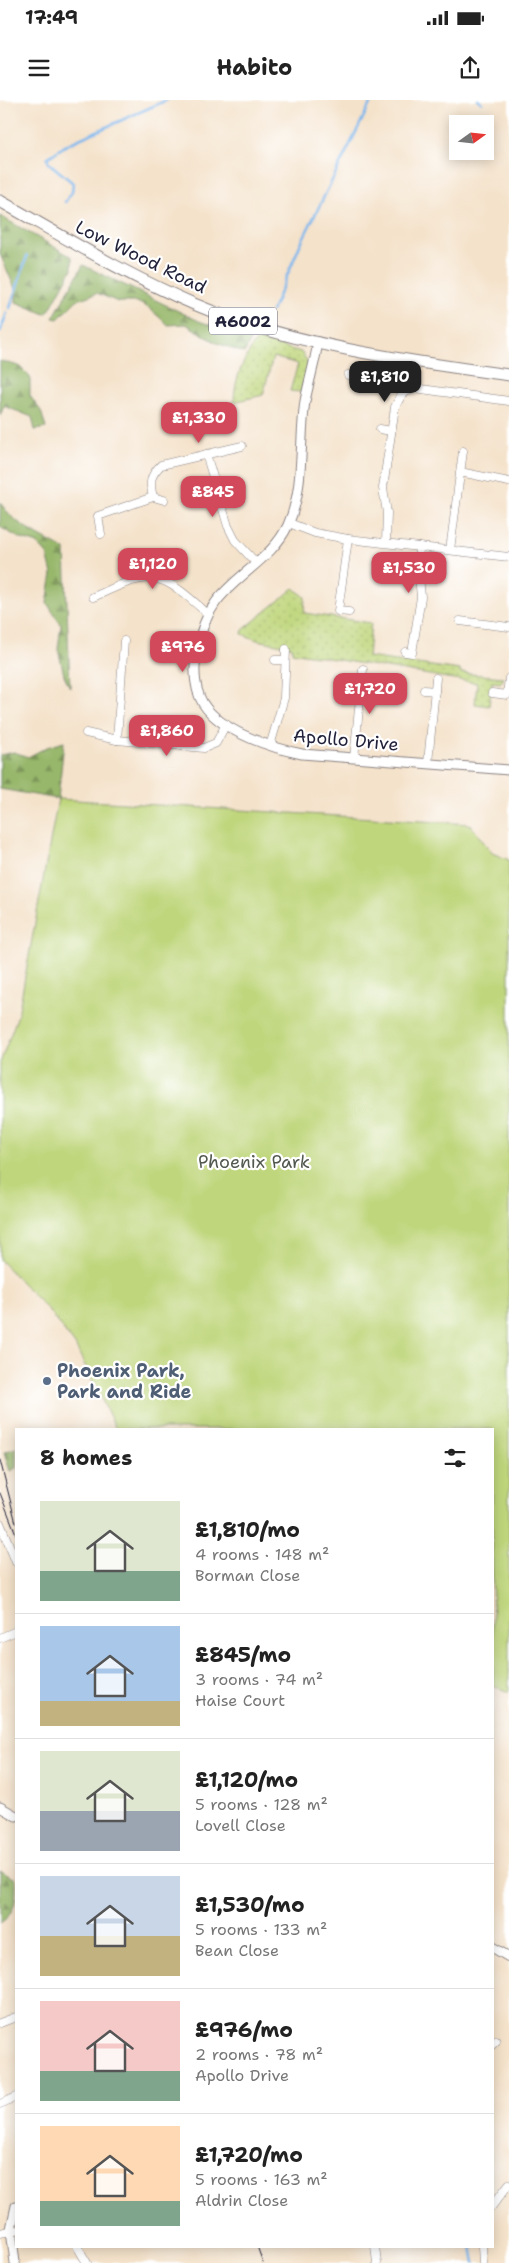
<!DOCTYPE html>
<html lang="en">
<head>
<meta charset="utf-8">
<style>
  :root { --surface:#fff; --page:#f6f6f6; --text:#222; --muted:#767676; --line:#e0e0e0; --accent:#d1495b }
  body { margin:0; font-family:"Shantell Sans",sans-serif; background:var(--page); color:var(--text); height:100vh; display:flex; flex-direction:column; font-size:19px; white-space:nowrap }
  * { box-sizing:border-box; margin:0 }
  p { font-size:16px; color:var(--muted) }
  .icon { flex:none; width:28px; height:28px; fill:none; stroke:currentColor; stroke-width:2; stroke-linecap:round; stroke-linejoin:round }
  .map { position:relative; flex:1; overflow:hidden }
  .details { position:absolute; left:15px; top:1328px; width:479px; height:820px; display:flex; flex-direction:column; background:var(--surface); border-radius:0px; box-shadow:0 2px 12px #0003 }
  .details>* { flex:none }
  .needle { width:32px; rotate:75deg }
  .tools { position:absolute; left:449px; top:15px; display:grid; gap:10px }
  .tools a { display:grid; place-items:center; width:45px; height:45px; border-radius:0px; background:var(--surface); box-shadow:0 2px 12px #0003; font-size:25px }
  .price { position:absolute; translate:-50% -42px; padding:0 11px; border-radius:10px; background:var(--accent); color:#fff; font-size:16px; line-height:32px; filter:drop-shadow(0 1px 2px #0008) }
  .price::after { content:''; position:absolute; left:50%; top:30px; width:15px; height:11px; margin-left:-8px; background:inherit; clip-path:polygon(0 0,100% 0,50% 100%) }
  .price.on { background:#222; color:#fff }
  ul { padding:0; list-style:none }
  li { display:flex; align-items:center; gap:15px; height:125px; padding:0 25px }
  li+li { border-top:1px solid var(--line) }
  li span { display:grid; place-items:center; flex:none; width:140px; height:100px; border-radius:0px; color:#555 }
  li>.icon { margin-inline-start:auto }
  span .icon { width:60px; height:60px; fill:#fffc; stroke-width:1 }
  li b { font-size:21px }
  h2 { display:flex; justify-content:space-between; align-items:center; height:60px; padding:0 25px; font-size:21px }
  .status { display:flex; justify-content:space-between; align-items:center; height:35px; padding:0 25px; background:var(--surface); direction:ltr }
  .status svg { height:14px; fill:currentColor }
  header { display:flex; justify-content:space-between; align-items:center; height:65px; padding:0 25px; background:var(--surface); font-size:22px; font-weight:700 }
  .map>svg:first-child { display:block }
</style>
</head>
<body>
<div class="status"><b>17:49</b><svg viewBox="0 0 49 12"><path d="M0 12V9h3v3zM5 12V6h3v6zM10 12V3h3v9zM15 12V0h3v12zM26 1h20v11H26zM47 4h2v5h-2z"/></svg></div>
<header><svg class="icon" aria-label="menu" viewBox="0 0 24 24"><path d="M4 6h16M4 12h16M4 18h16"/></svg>Habito<svg class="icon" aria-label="share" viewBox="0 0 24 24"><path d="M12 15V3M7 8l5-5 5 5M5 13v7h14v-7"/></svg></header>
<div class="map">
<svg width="509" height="2163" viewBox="0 0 509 2163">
  <defs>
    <pattern id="grass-dots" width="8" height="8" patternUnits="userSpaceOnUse" patternTransform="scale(1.25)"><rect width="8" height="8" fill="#bfd67b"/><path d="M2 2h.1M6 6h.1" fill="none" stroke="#a4b76b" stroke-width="1.8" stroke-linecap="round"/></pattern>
    <pattern id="forest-firs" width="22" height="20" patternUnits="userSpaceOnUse" patternTransform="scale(1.25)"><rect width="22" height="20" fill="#97b76b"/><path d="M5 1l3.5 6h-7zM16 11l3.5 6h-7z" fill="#7b9459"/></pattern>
  </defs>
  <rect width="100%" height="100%" fill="#fff"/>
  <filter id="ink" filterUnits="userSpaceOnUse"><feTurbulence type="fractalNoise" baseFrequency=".02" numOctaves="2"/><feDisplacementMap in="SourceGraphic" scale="10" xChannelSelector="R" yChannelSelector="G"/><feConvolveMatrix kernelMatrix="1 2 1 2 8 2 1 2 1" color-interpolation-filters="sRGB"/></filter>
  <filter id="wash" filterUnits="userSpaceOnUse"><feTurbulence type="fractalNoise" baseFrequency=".0096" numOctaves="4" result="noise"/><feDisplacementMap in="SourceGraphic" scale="20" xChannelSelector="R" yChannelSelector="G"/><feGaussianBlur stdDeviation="1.12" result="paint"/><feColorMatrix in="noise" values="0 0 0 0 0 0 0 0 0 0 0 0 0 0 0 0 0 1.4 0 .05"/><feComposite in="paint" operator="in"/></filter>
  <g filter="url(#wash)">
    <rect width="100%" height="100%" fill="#f4e2ca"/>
    <g fill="url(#grass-dots)" stroke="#707c5b">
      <path d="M257 239 301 252 308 262 301 292 290 291 298 264 273 257 263 295 234 302C234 278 244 259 257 239Z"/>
      <path d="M294 488 305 497 304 513 371 523 368 557 460 570V573L503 577V580L500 583 492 582 489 606 475 604 477 583 292 552V547L257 540 242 534 243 530Z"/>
    </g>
    <g fill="url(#forest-firs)" stroke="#5c6c53">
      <path d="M0 116 72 157V169L49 211 45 214 16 202V191L0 154Z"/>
      <path d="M83 165 199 221 251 240 244 253 217 243 186 224 168 225 149 208 137 202H118L97 193 77 200 58 219 53 218Z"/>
      <path d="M0 261 19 266 30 277V296L41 311 46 328 35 330 32 317 4 306 0 316Z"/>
      <path d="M0 402C15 426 41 436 65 450L70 588 64 575 58 549 61 525 47 503 52 474 47 454 38 444 19 438 0 427Z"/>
      <path d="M64 642 58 699 0 689V655L14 652 28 657 47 647Z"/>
      <path d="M16 1348V1368L10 1371 4 1352Z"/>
      <path d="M0 1771 16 1779C16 1796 17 1813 0 1823Z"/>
    </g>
    <path fill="#bfd67b" stroke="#707c5b" d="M58 699 470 724 492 753 509 760V1592L493 1586 492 1329H116L75 1245 50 1212 0 1160V963L18 915Z"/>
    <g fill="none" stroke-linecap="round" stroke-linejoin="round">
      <g stroke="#7cb7ee" stroke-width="2.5">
        <path d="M478 0 482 3"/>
        <path d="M65 102 72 92 73 83 49 63 47 58 68 44 167 0"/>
        <path d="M10 208 27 156"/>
        <path d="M272 211 300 145 372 0"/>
        <path d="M0 232 7 213"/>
        <path d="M472 2146 475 2163"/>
      </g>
    </g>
  </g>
  <g filter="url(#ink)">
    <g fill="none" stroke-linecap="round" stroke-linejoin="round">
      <defs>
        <g id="minor">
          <path d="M348 275 392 280 402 294"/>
          <path d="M380 329 391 331"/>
          <path d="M206 354 228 426 235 440 256 463"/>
          <path d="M460 372 509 382"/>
          <path d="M153 397C149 382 150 376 161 365L242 346"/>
          <path d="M289 423 315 433 348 439 509 457"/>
          <path d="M101 434 98 416 153 397 164 400"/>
          <path d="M348 439 338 511 349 512"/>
          <path d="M386 442 387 413 383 388 395 307 402 294 414 288 509 301"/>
          <path d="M450 450 463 351"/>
          <path d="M93 497C113 489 135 475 157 479 173 481 196 504 208 514"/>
          <path d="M460 521 509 527"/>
          <path d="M405 552 412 553 421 497 418 466 419 447"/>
          <path d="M275 560H285"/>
          <path d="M424 590 435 591"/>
          <path d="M492 593 507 595 509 578"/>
          <path d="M86 633 117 640 204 648 216 643 226 624"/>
          <path d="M117 640 124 541"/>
          <path d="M270 646 284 598 286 549"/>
          <path d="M354 658 363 569"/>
          <path d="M428 663 436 578"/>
          <path d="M0 1423 16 1462"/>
          <path d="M0 1538 16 1531"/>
          <path d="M0 1923 16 1917"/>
          <path d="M492 1945 496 1941"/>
          <path d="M0 2004 16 1997"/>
          <path d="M492 2106 509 2084"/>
          <path d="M0 2133 16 2130"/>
          <path d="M77 2146 87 2163"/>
          <path d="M375 2146 377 2163"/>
          <path d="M482 2146 483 2163"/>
        </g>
        <g id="tertiary">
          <path d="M318 242C315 262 309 281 305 301 299 342 305 387 288 425 273 458 237 474 216 502 205 517 200 533 197 551 193 569 194 594 207 609 227 633 272 648 302 654L509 670"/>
          <path d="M0 1707 16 1716"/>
          <path d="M492 1847 509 1857"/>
          <path d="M15 2163 11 2129 16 2106"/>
        </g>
        <path id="primary" d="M0 101C64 137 126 175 194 204 290 245 407 261 509 275"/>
      </defs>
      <use href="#minor" stroke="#8b8282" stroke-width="9"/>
      <use href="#tertiary" stroke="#8b8282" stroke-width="11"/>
      <use href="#primary" stroke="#8b8282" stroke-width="13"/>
      <use href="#minor" stroke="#fff" stroke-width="8"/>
      <use href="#tertiary" stroke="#fff" stroke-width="9"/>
      <use href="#primary" stroke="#fff" stroke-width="11"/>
      <g stroke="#22223b" stroke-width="1">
        <path d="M0 1360 16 1423"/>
        <path d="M0 1393 16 1434"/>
        <path d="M257 2146 263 2163"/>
      </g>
    </g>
  </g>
  <circle fill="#5c6f8a" stroke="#fff" stroke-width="2" cx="47" cy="1281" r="5"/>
  <g text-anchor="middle" stroke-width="4.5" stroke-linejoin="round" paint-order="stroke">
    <rect fill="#fff" stroke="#646476" stroke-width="1" x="209" y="207.5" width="68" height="27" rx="4"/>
    <g font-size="16" font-weight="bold" fill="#22223b">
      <text x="243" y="227">A6002</text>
    </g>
    <g font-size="18" fill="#22223b" stroke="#fff">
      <text transform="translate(141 157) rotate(26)" y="6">Low Wood Road</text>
      <text transform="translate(346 640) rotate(5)" y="6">Apollo Drive</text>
    </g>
    <g font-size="18" fill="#51584e" stroke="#fff">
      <text x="254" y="1068">Phoenix Park</text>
    </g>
    <g font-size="18" font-weight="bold" fill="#4e5e75" stroke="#fff" text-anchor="start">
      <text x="57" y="1277">Phoenix Park,<tspan x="57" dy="21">Park and Ride</tspan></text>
    </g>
  </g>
</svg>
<div class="tools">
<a><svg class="needle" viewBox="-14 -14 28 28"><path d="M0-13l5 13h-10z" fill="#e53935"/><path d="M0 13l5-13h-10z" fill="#767676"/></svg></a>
</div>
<b class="price on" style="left:385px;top:303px">£1,810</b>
<b class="price" style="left:199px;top:344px">£1,330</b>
<b class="price" style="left:213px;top:418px">£845</b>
<b class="price" style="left:153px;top:490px">£1,120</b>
<b class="price" style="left:409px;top:494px">£1,530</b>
<b class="price" style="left:183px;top:573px">£976</b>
<b class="price" style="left:370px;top:615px">£1,720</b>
<b class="price" style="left:167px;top:657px">£1,860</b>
<section class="details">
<h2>8 homes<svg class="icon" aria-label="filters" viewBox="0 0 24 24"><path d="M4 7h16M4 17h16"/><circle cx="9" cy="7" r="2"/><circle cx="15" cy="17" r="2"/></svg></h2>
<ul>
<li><span style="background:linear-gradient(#dfe7d0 70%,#7fa58c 0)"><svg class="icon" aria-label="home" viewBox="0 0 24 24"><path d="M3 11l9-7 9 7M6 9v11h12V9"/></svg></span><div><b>£1,810/mo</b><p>4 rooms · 148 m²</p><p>Borman Close</p></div></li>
<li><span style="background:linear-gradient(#a9c7e8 75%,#c2b280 0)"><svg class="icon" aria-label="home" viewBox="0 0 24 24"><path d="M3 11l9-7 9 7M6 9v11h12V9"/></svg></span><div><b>£845/mo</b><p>3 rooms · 74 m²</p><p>Haise Court</p></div></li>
<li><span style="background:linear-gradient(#dfe7d0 60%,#9aa5b1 0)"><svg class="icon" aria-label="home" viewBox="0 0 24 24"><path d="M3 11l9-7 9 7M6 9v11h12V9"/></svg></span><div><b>£1,120/mo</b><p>5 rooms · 128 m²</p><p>Lovell Close</p></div></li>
<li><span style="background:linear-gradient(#c9d6e8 60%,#c2b280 0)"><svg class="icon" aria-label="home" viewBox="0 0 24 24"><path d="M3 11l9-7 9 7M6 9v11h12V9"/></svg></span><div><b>£1,530/mo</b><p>5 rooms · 133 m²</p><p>Bean Close</p></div></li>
<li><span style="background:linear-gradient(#f6c9c9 70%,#7fa58c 0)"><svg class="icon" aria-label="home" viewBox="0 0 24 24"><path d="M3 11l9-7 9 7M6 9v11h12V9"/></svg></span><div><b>£976/mo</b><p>2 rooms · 78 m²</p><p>Apollo Drive</p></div></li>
<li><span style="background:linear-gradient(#ffd9b3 75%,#7fa58c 0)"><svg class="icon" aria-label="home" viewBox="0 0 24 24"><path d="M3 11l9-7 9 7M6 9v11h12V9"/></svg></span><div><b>£1,720/mo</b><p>5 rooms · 163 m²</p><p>Aldrin Close</p></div></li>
</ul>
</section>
</div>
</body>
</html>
